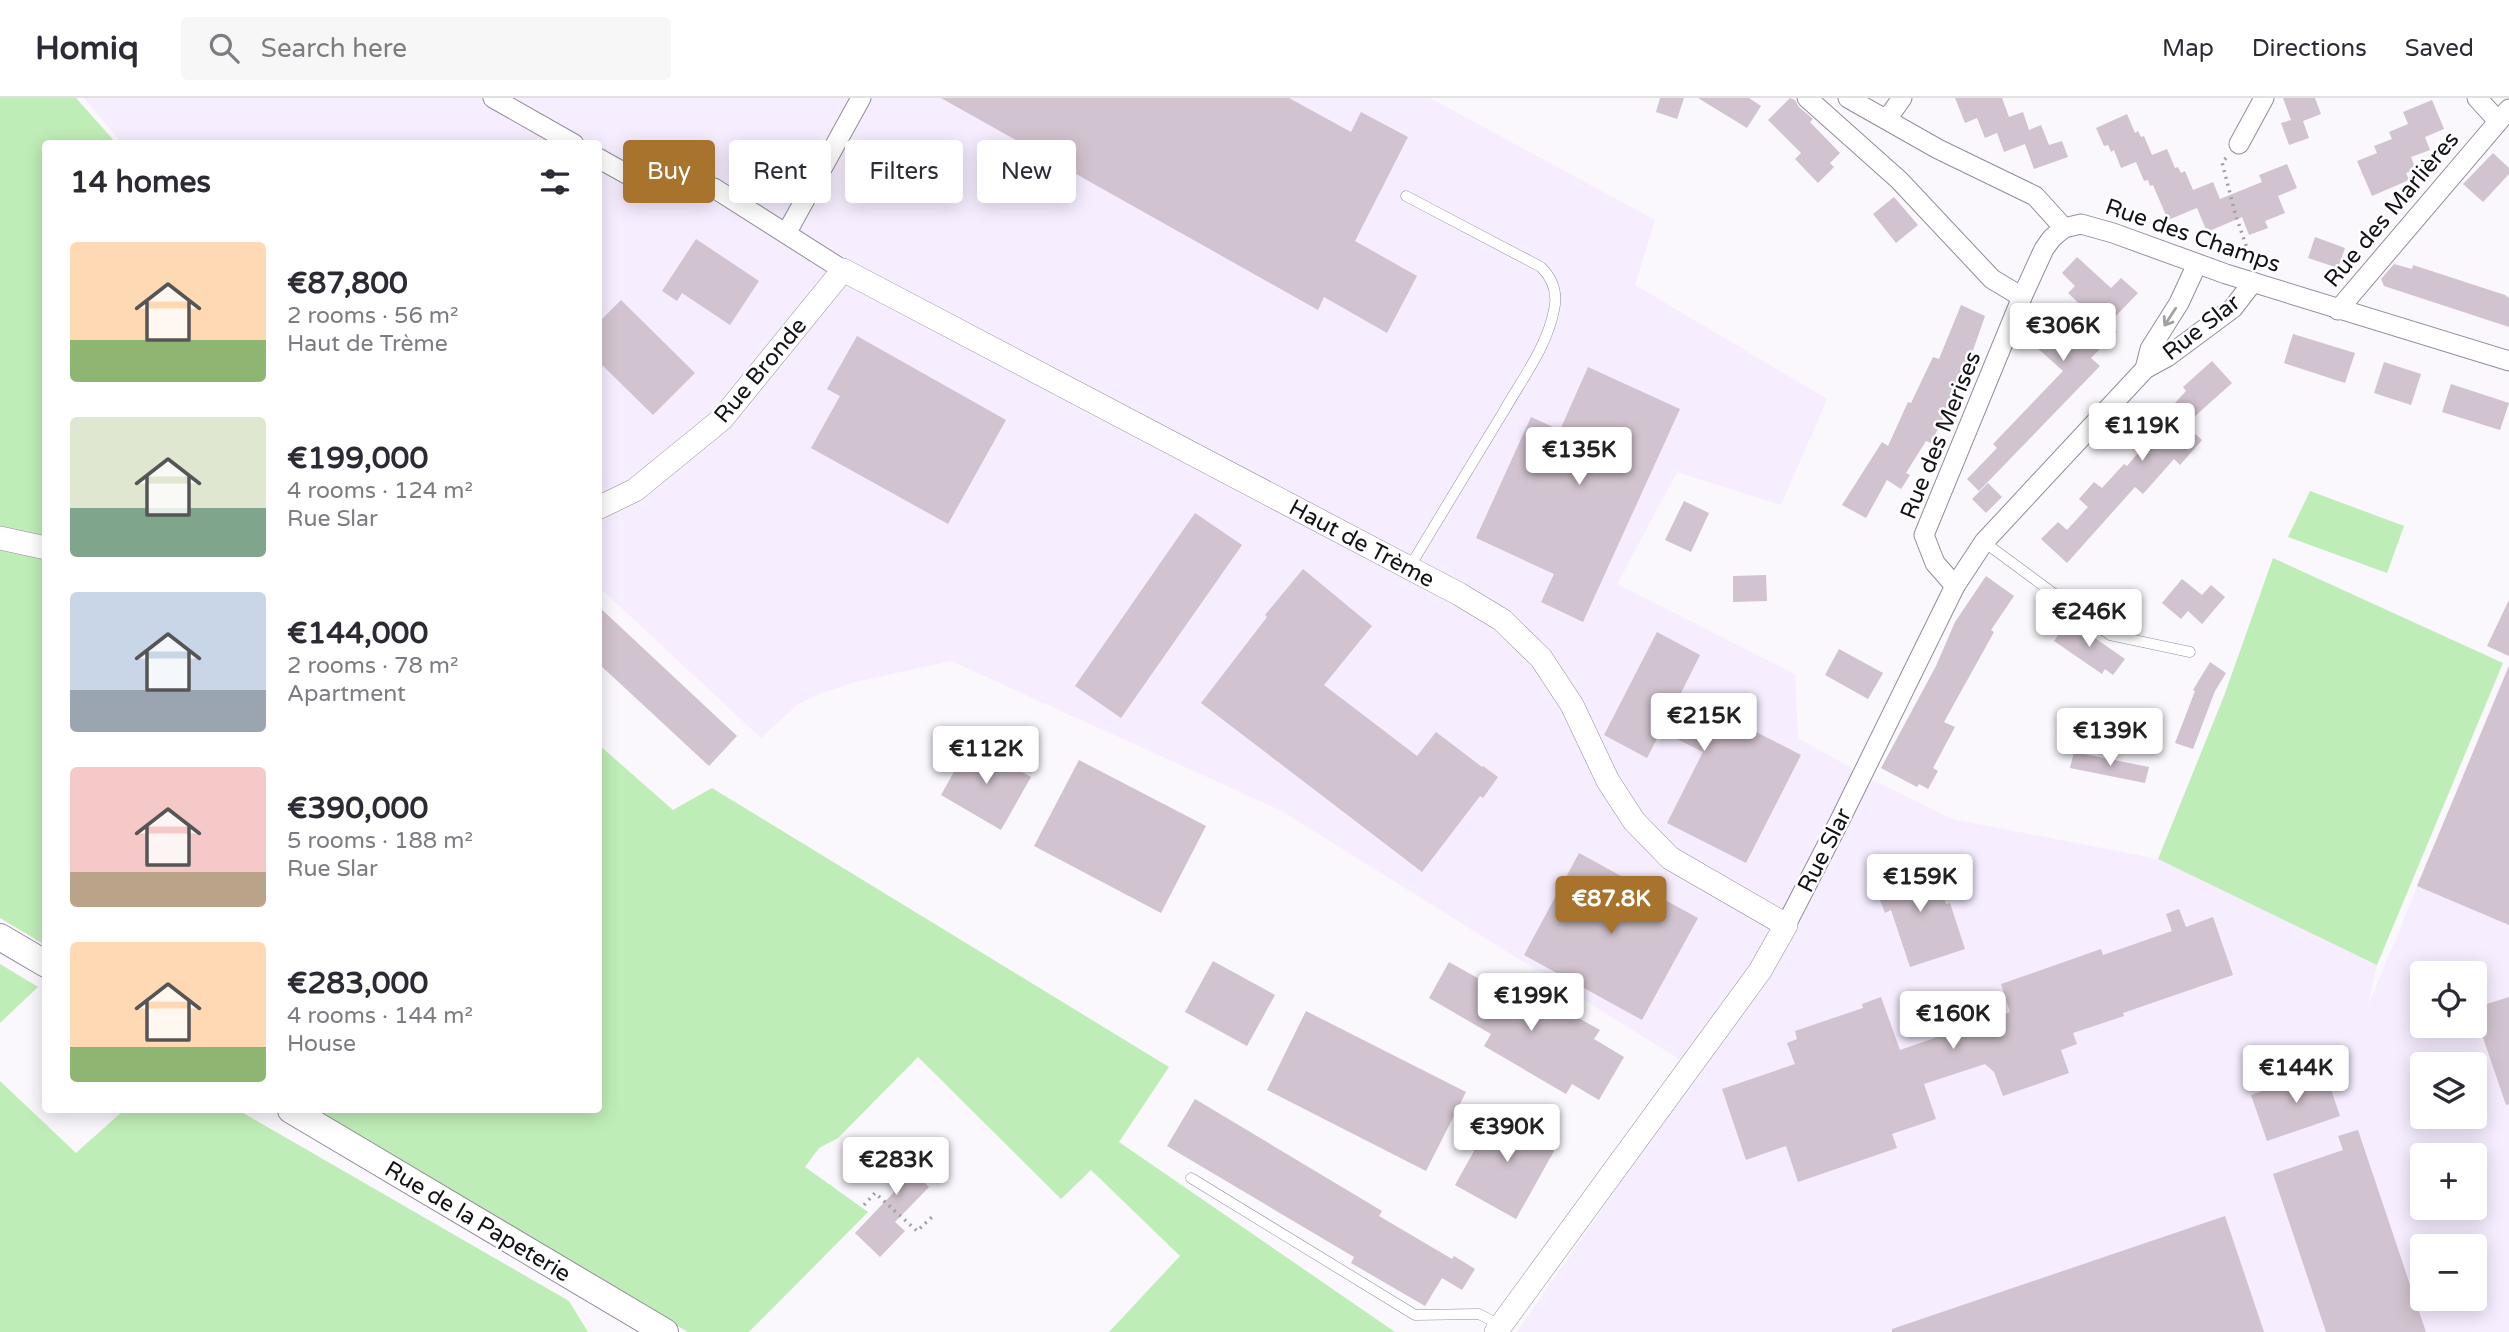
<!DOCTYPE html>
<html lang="en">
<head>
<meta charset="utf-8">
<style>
  :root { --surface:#fff; --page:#f7f7f7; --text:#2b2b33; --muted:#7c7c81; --line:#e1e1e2; --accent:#a8742d }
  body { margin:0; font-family:"Varela Round",sans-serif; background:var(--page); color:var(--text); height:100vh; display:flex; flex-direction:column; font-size:26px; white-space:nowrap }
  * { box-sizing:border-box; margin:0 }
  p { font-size:23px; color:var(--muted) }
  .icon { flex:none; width:38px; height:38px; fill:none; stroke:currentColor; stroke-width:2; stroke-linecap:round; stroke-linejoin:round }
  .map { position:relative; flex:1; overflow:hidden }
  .panel { position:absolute; left:42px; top:42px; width:560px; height:973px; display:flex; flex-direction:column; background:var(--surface); border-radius:7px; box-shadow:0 4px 18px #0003 }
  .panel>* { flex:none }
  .hud { position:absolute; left:623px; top:42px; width:665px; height:63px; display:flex; gap:14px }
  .buttons { position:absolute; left:2410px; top:863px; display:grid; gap:14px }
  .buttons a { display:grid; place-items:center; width:77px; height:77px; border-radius:7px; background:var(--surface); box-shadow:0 4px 18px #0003; font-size:35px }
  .price { position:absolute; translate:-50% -60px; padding:0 16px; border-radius:7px; background:#fff; color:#222; font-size:23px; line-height:46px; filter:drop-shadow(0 2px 4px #0008) }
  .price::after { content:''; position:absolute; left:50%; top:42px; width:21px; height:16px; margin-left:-10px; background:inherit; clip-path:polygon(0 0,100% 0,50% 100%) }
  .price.on { background:var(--accent); color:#fff }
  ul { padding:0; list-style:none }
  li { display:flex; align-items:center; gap:21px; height:175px; padding:0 28px }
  li span { display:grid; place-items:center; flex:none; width:196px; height:140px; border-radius:7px; color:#555 }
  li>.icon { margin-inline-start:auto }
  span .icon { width:84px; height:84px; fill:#fffc; stroke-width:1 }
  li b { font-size:30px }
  h2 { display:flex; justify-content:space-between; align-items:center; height:84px; padding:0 28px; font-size:30px }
  .pill { padding:0 24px; border-radius:7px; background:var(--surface); box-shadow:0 4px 18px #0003; font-size:24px; line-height:63px }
  .pill.on { background:var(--accent); color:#fff }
  header { display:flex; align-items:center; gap:42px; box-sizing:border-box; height:98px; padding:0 35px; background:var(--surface); border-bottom:2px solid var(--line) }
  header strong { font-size:33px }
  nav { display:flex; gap:38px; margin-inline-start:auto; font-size:24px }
  .search { width:490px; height:63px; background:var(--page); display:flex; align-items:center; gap:18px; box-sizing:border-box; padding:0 24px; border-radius:7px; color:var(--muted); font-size:26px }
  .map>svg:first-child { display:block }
</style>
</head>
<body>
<header>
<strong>Homiq</strong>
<div class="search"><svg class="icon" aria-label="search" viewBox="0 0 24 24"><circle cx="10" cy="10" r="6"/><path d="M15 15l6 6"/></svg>Search here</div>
<nav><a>Map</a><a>Directions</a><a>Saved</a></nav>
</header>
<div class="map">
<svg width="2509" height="1234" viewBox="0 0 2509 1234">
  <rect width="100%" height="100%" fill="#faf7fd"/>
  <path fill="#f6edff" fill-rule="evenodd" d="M84 0H1430L1655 122 1635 187 1827 301 1781 407 1677 374 1617 486 1795 576 1798 640 1871 681 1952 721 2158 761 2377 867 2368 908 2509 566V1234H1517L1698 973 1280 712 951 563 855 584 822 595 798 606 761 640 599 489 598 46 122 45ZM2422 875H2474V928H2422ZM2422 966H2474V1018H2422ZM2422 1057H2474V1110H2422ZM2422 1148H2474V1200H2422Z"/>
  <g fill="#bfedb7">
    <path d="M0 0H76L116 45 46 46 45 443 0 433Z"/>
    <path d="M2310 393 2404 428 2387 475 2288 439Z"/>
    <path d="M0 447 45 458V847L0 820Z"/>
    <path d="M2273 460 2503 565 2377 867 2158 761 2224 598Z"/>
    <path d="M599 647 673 712 712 690 1169 969 1119 1044 1395 1234H1109L1180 1158 1091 1072 1061 1101 918 959 838 1040 819 1050 805 1069 868 1114 749 1234H688L392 1061 313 1012H598Z"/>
    <path d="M0 866 38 889 0 925Z"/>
    <path d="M0 983 76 1055 124 1012H238L569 1203 588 1234H0Z"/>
  </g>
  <g fill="#d1c3cf">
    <path d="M941 0H1289L1351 34 1361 14 1408 39 1355 143 1417 178 1387 235 1324 199 1318 212Z"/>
    <path d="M1660 0H1684L1677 21 1656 14Z"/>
    <path d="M1698 0H1749L1761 8 1747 30Z"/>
    <path d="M1790 0 1795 2 1799 9 1813 21 1810 24 1840 55 1830 65 1834 69 1818 85 1795 61 1801 55 1768 22Z"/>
    <path d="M1955 0H2002L2009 19 2023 14 2029 32 2041 27 2049 47 2062 43 2068 59 2034 71 2025 46 2004 54 1997 35 1985 40 1977 20 1965 25Z"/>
    <path d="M2283 0H2315L2321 16 2303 23 2309 40 2289 47 2281 25 2291 22Z"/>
    <path d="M2432 2 2444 31 2425 39 2430 52 2411 59 2416 72 2406 75 2409 82 2372 98 2357 63 2377 55 2374 48 2392 41 2389 34 2408 26 2403 14Z"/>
    <path d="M2127 16 2135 35 2138 33 2141 39 2144 38 2152 57 2167 51 2175 70 2178 69 2181 75 2185 73 2193 92 2213 84 2220 101 2262 84 2259 77 2287 66 2297 90 2278 98 2285 115 2265 123 2268 130 2249 137 2242 119 2207 134 2197 110 2168 122 2153 87 2150 88 2148 82 2144 83 2136 64 2121 70 2114 52 2111 54 2108 47 2104 48 2096 30Z"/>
    <path d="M2493 55 2509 70V76L2483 104 2463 86Z"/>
    <path d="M1894 99 1918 127 1896 145 1873 116Z"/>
    <path d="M2315 139 2345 150 2338 170 2308 160Z"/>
    <path d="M696 141 759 183 730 227 682 195 677 203 662 193Z"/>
    <path d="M2077 159 2111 190 2121 180 2138 195 2108 226 2117 234 2091 260 2100 268 1979 393 1967 381 1997 350 1993 346 2063 273 2034 247 2047 231 2068 250 2096 222 2068 195 2075 188 2062 175Z"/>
    <path d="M2394 166 2412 171 2413 167 2505 197 2509 200V229L2384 188 2381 181Z"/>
    <path d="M621 202 695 275 653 317 598 263V225Z"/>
    <path d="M1961 207 1985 218 1963 281 1931 345 1926 343 1906 375 1910 377 1901 391 1887 382 1866 420 1842 407 1882 344 1888 348 1908 304 1911 305 1933 259 1939 261Z"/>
    <path d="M2293 236 2355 255 2345 285 2284 265Z"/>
    <path d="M857 238 1006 322 948 426 811 350 840 298 827 291Z"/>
    <path d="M2212 263 2232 285 2185 327 2202 342 2180 367 2174 361 2143 396 2135 389 2067 465 2041 441 2058 424 2067 432 2088 409 2079 401 2094 384 2102 390 2124 366 2127 368 2156 334 2152 330 2186 293 2183 289Z"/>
    <path d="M2384 264 2421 276 2411 307 2374 295Z"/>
    <path d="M1588 269 1680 311 1583 524 1541 504 1554 476 1476 440 1531 319 1560 332Z"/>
    <path d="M2451 286 2509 305 2500 332 2442 314Z"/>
    <path d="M1988 385 2002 399 1986 415 1972 401Z"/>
    <path d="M1684 403 1709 415 1691 454 1665 442Z"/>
    <path d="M1195 415 1242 447 1121 620 1075 588Z"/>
    <path d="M1303 471 1372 528 1324 587 1417 658 1436 634 1482 669 1483 668 1498 679 1483 700 1480 698 1422 774 1201 605 1267 519 1265 517Z"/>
    <path d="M1766 477 1767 503 1733 504V478Z"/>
    <path d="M1986 478 2014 498 1991 532 1994 534 1944 624 1955 629 1933 670 1938 673 1928 691 1919 686 1917 689 1881 670 1936 568 1955 524Z"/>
    <path d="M2182 481 2202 497 2211 487 2225 499 2202 526 2188 513 2181 521 2162 505Z"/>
    <path d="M2509 502V558L2487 548Z"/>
    <path d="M598 508 737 638 709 668 598 565Z"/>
    <path d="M2069 522 2125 561 2113 577 2105 571 2102 576 2054 543Z"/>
    <path d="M1657 534 1700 557 1681 595 1801 657 1746 765 1667 725 1703 654 1661 633 1647 660 1604 637Z"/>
    <path d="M1839 551 1883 575 1868 601 1825 577Z"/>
    <path d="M2210 564 2226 575 2215 593 2193 651 2175 645 2195 593 2193 592Z"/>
    <path d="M2509 568V827L2417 788Z"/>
    <path d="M970 645 1031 679 1001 732 941 697Z"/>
    <path d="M2074 654 2149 669 2145 685 2070 670Z"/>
    <path d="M1079 662 1206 728 1161 815 1034 748Z"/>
    <path d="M1579 755 1698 820 1642 922 1524 857Z"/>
    <path d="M1930 763 1946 806 1950 805 1965 851 1910 869 1891 812 1885 815 1873 784Z"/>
    <path d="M2179 811 2186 829 2213 819 2233 877 2123 915 2124 918 2073 935 2077 946 2061 952 2069 975 2003 998 1994 974 1985 966 1924 986 1936 1021 1892 1036 1897 1050 1798 1084 1786 1048 1746 1062 1722 991 1795 966 1787 945 1797 941 1795 933 1863 910 1862 906 1881 899 1900 952 2010 914 2001 886 2101 851 2103 857 2172 833 2166 816Z"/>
    <path d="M1213 863 1275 897 1247 948 1185 914Z"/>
    <path d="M1449 864 1513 900 1520 887 1600 932 1594 941 1624 959 1599 1002 1572 986 1566 996 1484 948 1491 936 1429 900Z"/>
    <path d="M2509 899V1006L2506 1007 2478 925 2474 926V910Z"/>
    <path d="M1306 913 1466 994 1426 1073 1267 992Z"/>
    <path d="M2324 971 2340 1018 2267 1043 2251 997Z"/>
    <path d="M1195 1001 1382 1113 1379 1118 1452 1161 1454 1158 1475 1171 1462 1192 1442 1180 1425 1208 1351 1165 1354 1159 1167 1048Z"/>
    <path d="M1498 1010 1559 1044 1516 1121 1455 1087Z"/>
    <path d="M2358 1032 2426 1234H2326L2273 1076 2343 1052 2338 1038Z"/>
    <path d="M911 1039 932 1059 915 1076 929 1089 895 1124 905 1133 880 1159 855 1135 895 1093 877 1074Z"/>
    <path d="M2225 1118 2264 1234H1892V1231Z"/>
  </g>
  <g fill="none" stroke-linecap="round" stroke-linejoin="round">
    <defs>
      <g id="service">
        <path d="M1406 98 1541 169C1553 181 1558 195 1554 212 1547 249 1522 281 1504 313 1472 365 1441 417 1409 470"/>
        <path d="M1984 444 2110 537 2190 554"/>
        <path d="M1191 1080 1415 1217 1479 1216 1500 1227"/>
      </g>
      <g id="minor">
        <path d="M493 0 574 46"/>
        <path d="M1807 0 1899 82 1992 181 2022 199"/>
        <path d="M1848 0 1938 51 2035 98 2064 130"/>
        <path d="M2477 0 2498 23"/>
        <path d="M1887 21 1902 0"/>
        <path d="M2239 46 2264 0"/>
        <path d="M598 60 632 79 652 84H694L714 90 843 172"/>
        <path d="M787 134 861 0"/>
        <path d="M2338 212 2509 11"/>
        <path d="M2145 271 2150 251 2179 205 2197 166"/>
        <path d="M1955 488 1935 465 1924 437 2022 199 2044 151 2052 140 2064 130 2081 126 2113 135 2226 176 2509 263"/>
        <path d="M1786 827 1840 722 1955 488 1984 444 2145 271 2167 259 2233 210 2253 184"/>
      </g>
      <g id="tertiary">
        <path d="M598 410 635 392 722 321 843 172 1459 496 1502 522 1541 560 1572 607 1608 683 1634 723 1670 760 1786 827 1760 873 1496 1234"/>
        <path d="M0 440 46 450"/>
      </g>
      <g id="secondary">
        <path d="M0 839 46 866"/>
        <path d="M291 1012 665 1234"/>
      </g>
    </defs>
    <use href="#service" stroke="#948c9a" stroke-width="11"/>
    <use href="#minor" stroke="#948c9a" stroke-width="21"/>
    <use href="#tertiary" stroke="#948c9a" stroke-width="24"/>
    <use href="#secondary" stroke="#948c9a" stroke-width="28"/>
    <g stroke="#a29fa4" stroke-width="3.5" stroke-dasharray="2 5" stroke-linecap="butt">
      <path d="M2226 60 2222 64 2235 115 2252 165"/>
      <path d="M864 1107 875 1095 917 1133 932 1119"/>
    </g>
    <use href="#service" stroke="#fff" stroke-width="10"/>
    <use href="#minor" stroke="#fff" stroke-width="19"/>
    <use href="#tertiary" stroke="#fff" stroke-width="23"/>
    <use href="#secondary" stroke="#fff" stroke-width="26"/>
  </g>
  <defs><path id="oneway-shaft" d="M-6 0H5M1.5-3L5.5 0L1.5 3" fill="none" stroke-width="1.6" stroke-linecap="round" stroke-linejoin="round" transform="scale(1.75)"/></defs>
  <use stroke="#a1a0a2" href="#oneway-shaft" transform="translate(2170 219) rotate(123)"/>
  <g text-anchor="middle" stroke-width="5" stroke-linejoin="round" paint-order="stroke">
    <g font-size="23" fill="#151217" stroke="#fff">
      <text transform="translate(2391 111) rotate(-50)" y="8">Rue des Marlières</text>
      <text transform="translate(2193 137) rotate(19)" y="8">Rue des Champs</text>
      <text transform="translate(2201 229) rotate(-38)" y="8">Rue Slar</text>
      <text transform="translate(760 272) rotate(-50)" y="8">Rue Bronde</text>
      <text transform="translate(1940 337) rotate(-68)" y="8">Rue des Merises</text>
      <text transform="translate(1362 445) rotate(28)" y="8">Haut de Trème</text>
      <text transform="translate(1824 752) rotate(-63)" y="8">Rue Slar</text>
      <text transform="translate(478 1123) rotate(31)" y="8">Rue de la Papeterie</text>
    </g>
  </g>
</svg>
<div class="buttons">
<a><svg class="icon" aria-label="locate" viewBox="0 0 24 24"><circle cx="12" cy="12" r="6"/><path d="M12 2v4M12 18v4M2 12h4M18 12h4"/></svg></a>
<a><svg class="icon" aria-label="layers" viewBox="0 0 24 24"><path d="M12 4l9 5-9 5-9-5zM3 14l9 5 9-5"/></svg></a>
<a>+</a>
<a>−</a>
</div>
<b class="price" style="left:2063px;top:265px">€306K</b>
<b class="price" style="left:2142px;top:365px">€119K</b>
<b class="price" style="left:1579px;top:389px">€135K</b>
<b class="price" style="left:2089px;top:551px">€246K</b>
<b class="price" style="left:1704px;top:655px">€215K</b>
<b class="price" style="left:2110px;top:670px">€139K</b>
<b class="price" style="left:986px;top:688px">€112K</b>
<b class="price" style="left:1920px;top:816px">€159K</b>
<b class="price on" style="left:1611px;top:838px">€87.8K</b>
<b class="price" style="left:1531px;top:935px">€199K</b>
<b class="price" style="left:1953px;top:953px">€160K</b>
<b class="price" style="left:2296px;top:1007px">€144K</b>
<b class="price" style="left:1507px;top:1066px">€390K</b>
<b class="price" style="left:896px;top:1099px">€283K</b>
<div class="hud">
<a class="pill on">Buy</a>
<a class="pill">Rent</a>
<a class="pill">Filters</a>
<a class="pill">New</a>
</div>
<section class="panel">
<h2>14 homes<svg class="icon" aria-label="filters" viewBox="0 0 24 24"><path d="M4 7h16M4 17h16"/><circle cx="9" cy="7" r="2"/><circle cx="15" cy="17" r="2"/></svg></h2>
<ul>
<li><span style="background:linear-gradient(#ffd9b3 70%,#8fb573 0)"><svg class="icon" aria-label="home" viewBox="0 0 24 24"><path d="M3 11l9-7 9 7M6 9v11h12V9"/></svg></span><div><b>€87,800</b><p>2 rooms · 56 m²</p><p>Haut de Trème</p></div></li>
<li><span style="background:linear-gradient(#dfe7d0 65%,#7fa58c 0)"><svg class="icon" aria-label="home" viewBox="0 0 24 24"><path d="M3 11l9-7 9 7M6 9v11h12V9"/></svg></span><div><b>€199,000</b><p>4 rooms · 124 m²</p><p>Rue Slar</p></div></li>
<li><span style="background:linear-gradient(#c9d6e8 70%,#9aa5b1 0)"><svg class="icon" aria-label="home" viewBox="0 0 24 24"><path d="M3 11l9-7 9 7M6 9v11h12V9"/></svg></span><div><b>€144,000</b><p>2 rooms · 78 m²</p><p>Apartment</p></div></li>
<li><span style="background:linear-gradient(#f6c9c9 75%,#b9a48a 0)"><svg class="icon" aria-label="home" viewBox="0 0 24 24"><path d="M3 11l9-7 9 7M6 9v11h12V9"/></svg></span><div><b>€390,000</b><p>5 rooms · 188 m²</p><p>Rue Slar</p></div></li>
<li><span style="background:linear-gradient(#ffd9b3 75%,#8fb573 0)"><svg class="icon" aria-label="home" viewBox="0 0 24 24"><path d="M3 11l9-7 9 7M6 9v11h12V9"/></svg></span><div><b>€283,000</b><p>4 rooms · 144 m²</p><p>House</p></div></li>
</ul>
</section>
</div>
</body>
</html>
